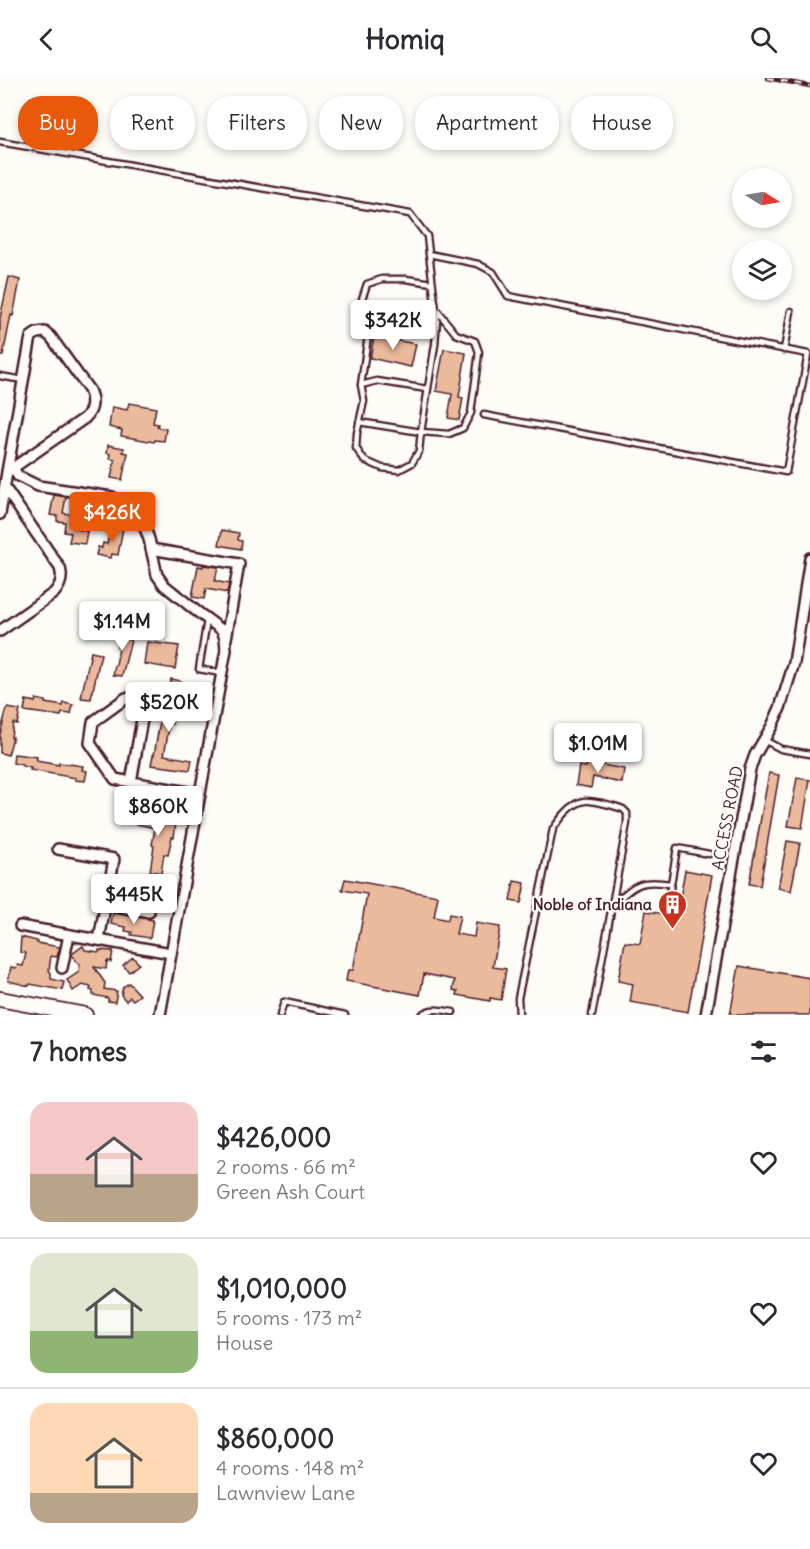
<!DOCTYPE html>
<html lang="en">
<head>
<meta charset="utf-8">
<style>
  :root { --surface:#fff; --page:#f2f2f3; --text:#2b2b33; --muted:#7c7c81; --line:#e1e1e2; --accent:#ea580c }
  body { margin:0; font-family:Delius,sans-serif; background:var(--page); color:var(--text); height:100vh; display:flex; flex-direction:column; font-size:22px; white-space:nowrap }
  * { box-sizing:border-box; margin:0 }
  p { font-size:20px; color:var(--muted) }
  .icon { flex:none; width:33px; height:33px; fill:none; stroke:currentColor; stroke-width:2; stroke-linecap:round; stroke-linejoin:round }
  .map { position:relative; height:937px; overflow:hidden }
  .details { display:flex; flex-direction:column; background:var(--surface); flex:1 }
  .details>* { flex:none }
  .top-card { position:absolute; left:18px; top:18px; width:774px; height:54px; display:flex; gap:12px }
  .needle { width:39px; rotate:101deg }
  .buttons { position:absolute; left:732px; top:90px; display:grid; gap:12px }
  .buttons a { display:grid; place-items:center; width:60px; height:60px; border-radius:50%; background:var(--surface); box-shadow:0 3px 9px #0003; font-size:30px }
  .price { position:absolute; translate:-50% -51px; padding:0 14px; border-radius:6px; background:#fff; color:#222; font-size:20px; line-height:39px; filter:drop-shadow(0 2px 3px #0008) }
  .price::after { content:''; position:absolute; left:50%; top:36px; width:18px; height:14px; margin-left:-9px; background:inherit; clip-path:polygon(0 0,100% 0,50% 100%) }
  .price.current { background:var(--accent); color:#fff }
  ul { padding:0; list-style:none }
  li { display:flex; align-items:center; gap:18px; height:150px; padding:0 30px }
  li+li { border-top:2px solid var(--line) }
  li span { display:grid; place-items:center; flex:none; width:168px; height:120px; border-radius:18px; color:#555 }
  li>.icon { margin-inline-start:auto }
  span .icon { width:72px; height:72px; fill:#fffc; stroke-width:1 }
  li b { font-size:26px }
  h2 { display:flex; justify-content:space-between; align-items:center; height:72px; padding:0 30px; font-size:26px }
  .tag { padding:0 21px; border-radius:24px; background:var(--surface); box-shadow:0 3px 9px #0003; font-size:21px; line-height:54px }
  .tag.current { background:var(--accent); color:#fff }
  header { display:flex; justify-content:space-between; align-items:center; height:78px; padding:0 30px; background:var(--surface); font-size:27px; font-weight:700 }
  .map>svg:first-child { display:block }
</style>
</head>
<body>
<header><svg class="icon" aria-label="back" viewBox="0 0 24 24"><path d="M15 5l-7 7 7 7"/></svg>Homiq<svg class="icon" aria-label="search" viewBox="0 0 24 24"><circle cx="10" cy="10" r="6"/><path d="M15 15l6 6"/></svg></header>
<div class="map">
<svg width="810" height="937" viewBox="0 0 810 937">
  <rect width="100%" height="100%" fill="#fdfcf7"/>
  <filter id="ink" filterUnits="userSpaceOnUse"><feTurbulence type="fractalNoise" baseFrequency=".0167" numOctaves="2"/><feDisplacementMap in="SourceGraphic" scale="12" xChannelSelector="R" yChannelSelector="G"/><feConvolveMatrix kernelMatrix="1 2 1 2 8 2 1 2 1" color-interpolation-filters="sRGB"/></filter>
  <g filter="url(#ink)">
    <g fill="#ebb99c" stroke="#4a1f2b" stroke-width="1.5">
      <path d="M9 199 20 202 13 238 11 237 3 278H0V240Z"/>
      <path d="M374 258 416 266 411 289 370 280Z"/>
      <path d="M444 271 466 275 459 319 463 320 459 342 448 340 452 316 436 313Z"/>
      <path d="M129 325 156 330 153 345 158 346 157 349 166 351 164 363 155 362 154 364 121 358 122 352 109 349 112 329 127 332Z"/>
      <path d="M108 367 124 370 123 374 128 375 122 402 111 400 115 382 110 381 111 376 107 375Z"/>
      <path d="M54 417 66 419 63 435 74 437 73 442H78L76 451 87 453 85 466 69 464 71 455 64 454 65 444 57 443V438L50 437Z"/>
      <path d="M111 448 123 450 118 477 112 476 111 480 96 477 98 469 102 470 103 465 107 466Z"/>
      <path d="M222 452 239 455 238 462 242 463 241 471 219 467Z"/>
      <path d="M203 487 218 489 215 503 229 506 227 515 206 511 204 521 192 519 198 488 203 489Z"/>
      <path d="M120 551 130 553 129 562H131L122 598 113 597 115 587H116L119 570 117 569Z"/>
      <path d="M147 564 179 568 175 591 144 586Z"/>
      <path d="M91 574 101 576 91 621 81 620Z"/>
      <path d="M171 601 181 603 177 624H175L172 646 170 645 164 677 192 682 190 692 151 687 153 677H154L160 643H162L165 621H167Z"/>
      <path d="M36 621 45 623V625L63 628 64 625 73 627 71 636 62 635 61 638 24 633 26 622 35 624Z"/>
      <path d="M7 630 20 632 17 646 13 645 11 659H13L8 677 0 675V656Z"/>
      <path d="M14 676 37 679 36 683 59 687V685L69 686 83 688 82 692 87 693 85 703 75 702 76 700 30 692 31 690 22 688V687L13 685Z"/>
      <path d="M587 684 624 691 622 705 593 699 591 710 576 707 579 688 586 689Z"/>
      <path d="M769 695 779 697 760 808 749 806Z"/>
      <path d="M797 700 810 702 802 750 788 748Z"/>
      <path d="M138 734 158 737 159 735 166 736 165 742 176 744 174 759H172L168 777 164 776 161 795 150 793 154 768 152 767 155 750 136 746Z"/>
      <path d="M787 763 800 765 791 813 778 810Z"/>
      <path d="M685 792 712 797 688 934 630 924 633 906 618 903 625 864 640 866 646 833 677 838Z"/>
      <path d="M345 801 438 818 434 839 448 842 449 836 460 838 456 856 474 859 476 845 500 849 493 889 506 891 501 922 490 920V923L457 917 458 913 453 912 455 902 424 896 420 917 346 903 348 892H353L367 816 342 812Z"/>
      <path d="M127 802 137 804V807H141L140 809 150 811 149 815 165 817 163 828 140 824 141 822 124 819Z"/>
      <path d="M514 803 525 805 521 825 510 823Z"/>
      <path d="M113 835 153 842 150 860 131 857 132 854 125 853 126 849 111 846Z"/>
      <path d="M21 859 37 863V865L60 869 57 879 51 878 49 892 51 895V901L64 904 62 912 30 906 29 908 8 903 11 889 16 890 17 887 23 888 26 875 20 874Z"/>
      <path d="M83 868 85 872 99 874V872L113 873 111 884 107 883 106 891 94 889 105 905 104 911 117 913 115 924 108 923V920L93 917V913L90 912 91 909 82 907 73 913 67 902 79 894 80 886 77 884 72 877V876Z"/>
      <path d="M133 879 139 886 129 894 123 887Z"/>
      <path d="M739 888 810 900V937H730Z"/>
      <path d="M129 905 140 917 133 922 130 919 126 923 121 917 123 909Z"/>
    </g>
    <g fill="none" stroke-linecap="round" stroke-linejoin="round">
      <defs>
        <g id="lane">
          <path d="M0 64 410 136 427 158 437 242 435 267 421 354 449 356 463 350 471 335 479 274 475 263 456 256 435 230"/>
          <path d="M429 176 478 186 493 194 508 218 808 276 786 394 484 337"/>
          <path d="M432 205 406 201H382L367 206 362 221 360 236 364 242 436 251"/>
          <path d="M784 272 791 233"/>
          <path d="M0 298 23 302"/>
          <path d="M361 307 377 303 427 311"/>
          <path d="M359 344 421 354 419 373 412 385 399 392 382 390 364 382 356 370 357 355 364 323 361 307 370 243"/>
          <path d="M207 542 199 591 221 595"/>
          <path d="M764 662 781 671 810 676"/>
          <path d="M612 827C636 806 639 801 671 806L677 770 709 776"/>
          <path d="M666 830 671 806"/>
          <path d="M280 937 284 924 345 937"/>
          <path d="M421 937C431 929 441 932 453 934"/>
          <path d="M519 937 518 920 553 751C560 741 571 725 585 723 593 722 615 728 623 731L627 735V745L592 937"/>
        </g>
        <g id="street">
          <path d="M13 390 18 398 38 408 112 419 128 430 143 445 149 461 157 497 164 507 195 532 222 552 225 560 226 572 160 937"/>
          <path d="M0 436 7 394 30 264 31 259 37 255 45 254 51 259 89 312C94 323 93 332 85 340L7 394"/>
          <path d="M151 471 239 486 226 561"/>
          <path d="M0 553 54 515C61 507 63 500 60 490L5 410"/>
          <path d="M126 620 144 630 131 704 115 701 90 665 93 644Z"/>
          <path d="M131 704 199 716"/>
          <path d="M58 771 114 781 99 862"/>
          <path d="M105 826 149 834"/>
          <path d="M20 848 171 875"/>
          <path d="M62 890 69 857"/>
          <path d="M706 937 750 691 755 677 772 648 780 630 794 585 810 480"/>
        </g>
        <path id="secondary" d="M0 921 85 937"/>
      </defs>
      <use href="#lane" stroke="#4a1f2b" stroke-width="9"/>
      <use href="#street" stroke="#4a1f2b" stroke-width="14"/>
      <use href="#secondary" stroke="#4a1f2b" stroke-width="18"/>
      <use href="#lane" stroke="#fdfcf7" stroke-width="4.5"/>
      <use href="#street" stroke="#fdfcf7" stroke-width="9"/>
      <use href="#secondary" stroke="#fdfcf7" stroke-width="14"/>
      <defs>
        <path id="rail" d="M767 0 810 8"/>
      </defs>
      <use href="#rail" stroke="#4a1f2b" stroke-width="4.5"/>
      <use href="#rail" stroke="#fdfcf7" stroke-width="2" stroke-dasharray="7" stroke-linecap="butt"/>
    </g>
  </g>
  <defs>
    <symbol id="building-pin" viewBox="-11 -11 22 30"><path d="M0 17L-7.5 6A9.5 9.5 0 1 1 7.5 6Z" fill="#c8321e" stroke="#fdfcf7"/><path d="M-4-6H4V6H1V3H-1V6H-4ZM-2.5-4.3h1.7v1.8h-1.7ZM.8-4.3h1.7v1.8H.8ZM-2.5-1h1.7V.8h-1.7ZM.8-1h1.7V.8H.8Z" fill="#fff"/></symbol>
  </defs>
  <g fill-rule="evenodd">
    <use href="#building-pin" x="656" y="810" width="33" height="45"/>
  </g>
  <g text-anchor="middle" stroke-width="4.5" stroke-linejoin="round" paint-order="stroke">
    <g font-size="16" fill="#4a1f2b" stroke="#fdfcf7">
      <text transform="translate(727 740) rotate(-79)" y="6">ACCESS ROAD</text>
    </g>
    <g font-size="16" font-weight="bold" fill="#4a1f2b" stroke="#fdfcf7" text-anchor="end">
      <text x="652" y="832">Noble of Indiana</text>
    </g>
  </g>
</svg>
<div class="buttons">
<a><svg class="needle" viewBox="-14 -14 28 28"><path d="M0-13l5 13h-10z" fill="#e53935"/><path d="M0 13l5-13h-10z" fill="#7c7c81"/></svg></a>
<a><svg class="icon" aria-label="layers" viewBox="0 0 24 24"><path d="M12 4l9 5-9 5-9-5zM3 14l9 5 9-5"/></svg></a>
</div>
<b class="price" style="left:393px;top:273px">$342K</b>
<b class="price current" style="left:112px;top:465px">$426K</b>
<b class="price" style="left:122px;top:574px">$1.14M</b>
<b class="price" style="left:169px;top:655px">$520K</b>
<b class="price" style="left:598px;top:696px">$1.01M</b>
<b class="price" style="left:158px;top:759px">$860K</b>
<b class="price" style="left:134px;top:847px">$445K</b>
<div class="top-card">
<a class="tag current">Buy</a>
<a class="tag">Rent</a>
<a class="tag">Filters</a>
<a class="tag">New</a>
<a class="tag">Apartment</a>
<a class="tag">House</a>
</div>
</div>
<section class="details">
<h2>7 homes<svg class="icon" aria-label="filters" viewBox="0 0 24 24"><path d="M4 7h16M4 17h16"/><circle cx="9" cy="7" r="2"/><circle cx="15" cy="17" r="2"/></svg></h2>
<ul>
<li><span style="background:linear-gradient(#f6c9c9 60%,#b9a48a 0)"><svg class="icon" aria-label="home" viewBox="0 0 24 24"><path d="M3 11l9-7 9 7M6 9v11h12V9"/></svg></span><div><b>$426,000</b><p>2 rooms · 66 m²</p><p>Green Ash Court</p></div><svg class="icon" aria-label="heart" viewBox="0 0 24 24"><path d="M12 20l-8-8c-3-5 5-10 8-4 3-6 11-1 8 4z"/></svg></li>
<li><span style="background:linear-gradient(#dfe7d0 65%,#8fb573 0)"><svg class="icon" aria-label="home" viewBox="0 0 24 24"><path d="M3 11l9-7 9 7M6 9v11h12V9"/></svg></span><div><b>$1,010,000</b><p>5 rooms · 173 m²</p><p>House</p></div><svg class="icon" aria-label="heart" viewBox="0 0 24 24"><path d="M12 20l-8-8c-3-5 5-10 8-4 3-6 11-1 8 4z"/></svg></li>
<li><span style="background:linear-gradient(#ffd9b3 75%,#b9a48a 0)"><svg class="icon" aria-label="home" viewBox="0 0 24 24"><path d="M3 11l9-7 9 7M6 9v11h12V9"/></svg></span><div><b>$860,000</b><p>4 rooms · 148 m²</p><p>Lawnview Lane</p></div><svg class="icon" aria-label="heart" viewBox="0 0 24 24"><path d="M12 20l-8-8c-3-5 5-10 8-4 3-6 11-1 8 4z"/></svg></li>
</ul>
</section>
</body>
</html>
